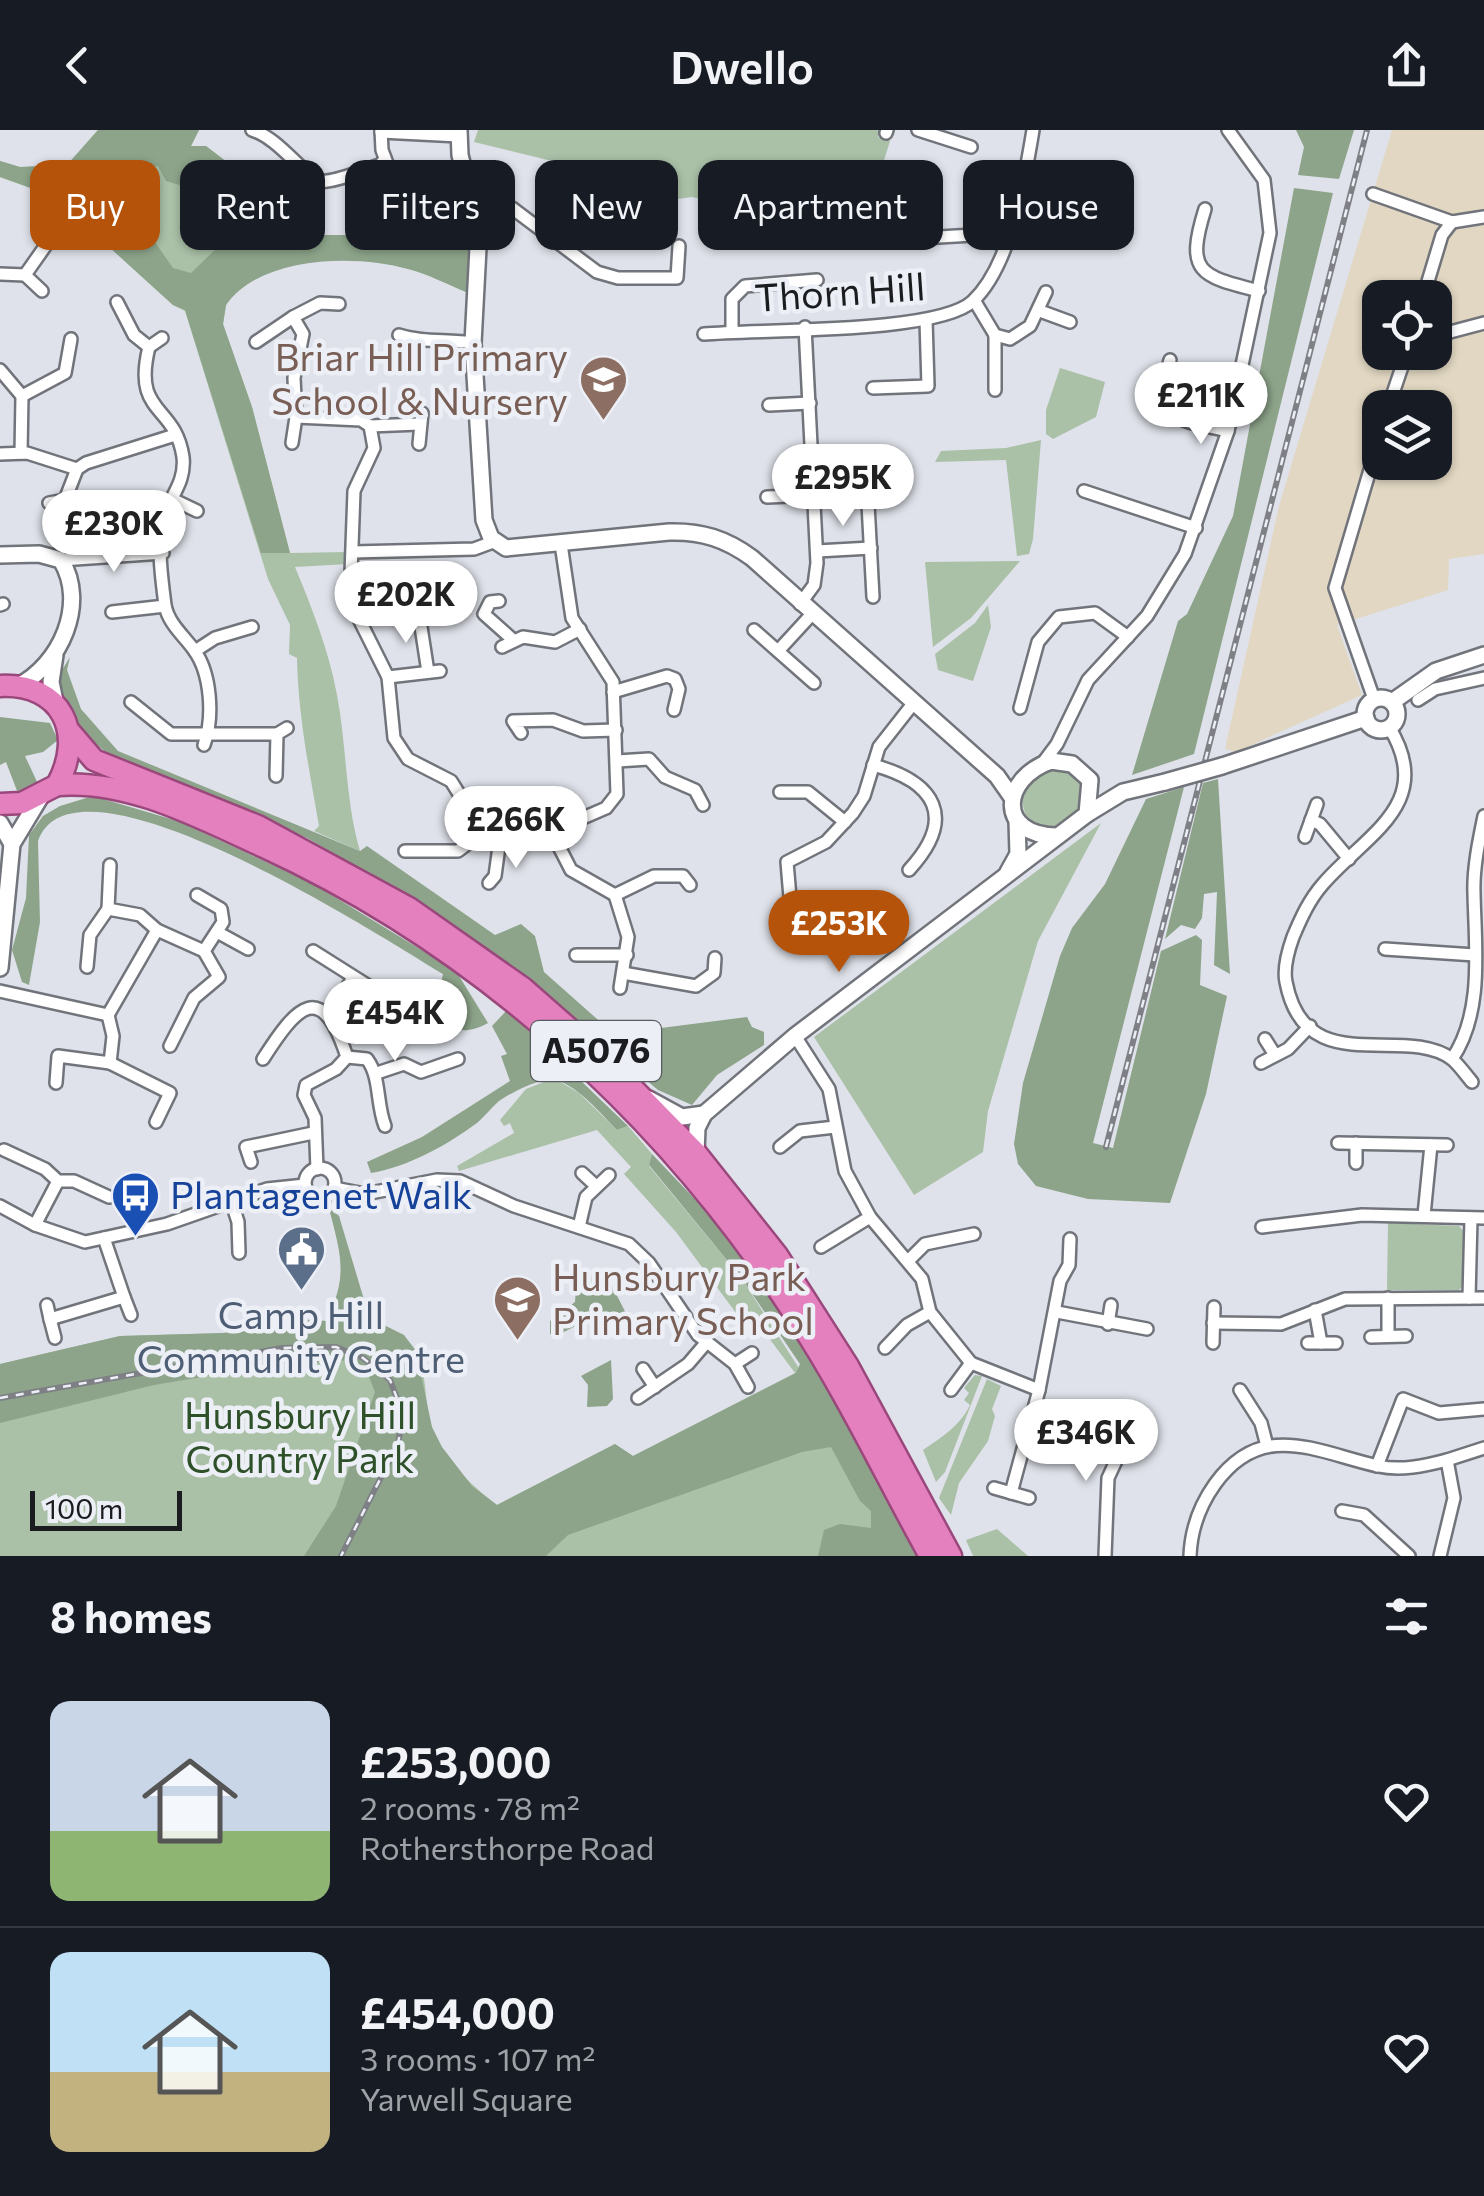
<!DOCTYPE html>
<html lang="en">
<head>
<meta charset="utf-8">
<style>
  :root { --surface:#171b24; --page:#20242c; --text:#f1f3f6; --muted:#9ea1a6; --line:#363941; --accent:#b45309 }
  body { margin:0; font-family:Commissioner,sans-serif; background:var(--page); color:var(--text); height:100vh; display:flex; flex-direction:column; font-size:38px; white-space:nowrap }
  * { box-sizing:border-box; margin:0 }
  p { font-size:32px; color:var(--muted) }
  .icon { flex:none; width:55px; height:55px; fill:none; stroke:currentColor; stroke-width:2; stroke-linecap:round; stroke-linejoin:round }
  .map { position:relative; height:1426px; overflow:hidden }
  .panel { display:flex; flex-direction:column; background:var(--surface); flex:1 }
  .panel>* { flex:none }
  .hud { position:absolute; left:30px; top:30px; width:1425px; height:90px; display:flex; gap:20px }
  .controls { position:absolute; left:1362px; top:150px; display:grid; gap:20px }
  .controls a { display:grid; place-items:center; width:90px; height:90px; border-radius:20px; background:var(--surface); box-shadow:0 2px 8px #0004; font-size:50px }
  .scale { position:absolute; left:30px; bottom:25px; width:152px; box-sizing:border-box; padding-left:10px; border:5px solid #1b1c1f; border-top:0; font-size:28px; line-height:35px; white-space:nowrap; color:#1b1c1f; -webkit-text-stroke:8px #edeff7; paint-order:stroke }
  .price { position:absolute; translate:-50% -85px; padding:0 22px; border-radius:35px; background:#fff; color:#222; font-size:32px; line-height:65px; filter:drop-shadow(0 2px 5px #0008) }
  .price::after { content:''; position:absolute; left:50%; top:60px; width:30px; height:22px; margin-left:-15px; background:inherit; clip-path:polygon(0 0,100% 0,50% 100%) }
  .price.on { background:var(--accent); color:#fff }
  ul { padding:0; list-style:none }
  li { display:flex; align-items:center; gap:30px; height:250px; padding:0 50px }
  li+li { border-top:2px solid var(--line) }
  li span { display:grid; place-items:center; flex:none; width:280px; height:200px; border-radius:20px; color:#555 }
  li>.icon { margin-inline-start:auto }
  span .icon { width:120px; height:120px; fill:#fffc; stroke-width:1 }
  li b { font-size:42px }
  h2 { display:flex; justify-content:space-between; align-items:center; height:120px; padding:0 50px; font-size:42px }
  .tag { padding:0 35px; border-radius:20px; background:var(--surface); box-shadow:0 2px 8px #0004; font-size:35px; line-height:90px }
  .tag.on { background:var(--accent); color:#fff }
  header { display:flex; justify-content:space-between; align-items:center; height:130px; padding:0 50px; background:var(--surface); font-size:45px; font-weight:600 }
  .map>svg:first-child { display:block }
</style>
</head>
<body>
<header><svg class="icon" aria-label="back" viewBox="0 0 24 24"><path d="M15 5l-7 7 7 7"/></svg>Dwello<svg class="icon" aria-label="share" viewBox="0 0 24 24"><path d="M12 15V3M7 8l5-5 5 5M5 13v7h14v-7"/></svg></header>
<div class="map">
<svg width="1484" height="1426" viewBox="0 0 1484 1426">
  <rect width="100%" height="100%" fill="#dfe2ea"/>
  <path fill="#e1d7c2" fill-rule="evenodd" d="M1392 0H1484V424L1449 429 1448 460 1337 495 1362 565 1236 622 1225 619 1279 376ZM1380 168H1435V222H1380ZM1380 278H1435V332H1380Z"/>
  <g fill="#aac0a7">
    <path d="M98 0H199L191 16H206L285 77 281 81 282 100 297 105H357L469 118 466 162C447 154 427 144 408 139 353 123 261 124 226 175L223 194 252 277 290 423 348 422V434L295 437C312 478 329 521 337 565 347 617 345 670 360 721L314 701 319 696C309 639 298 584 297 528L289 524 290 495 268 449 185 181 173 175 53 66 0 47V31L20 37 67 35Z"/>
    <path d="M478 0H880L878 7 890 11 860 107 692 67 613 78 568 35 474 12Z"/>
    <path d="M1060 238 1105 252 1096 287 1053 309 1046 304V280Z"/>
    <path d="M1041 310 1033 409 1029 424 1017 426 1006 330 935 332 941 321 1006 318Z"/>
    <path d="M1020 431 971 488 933 517 925 432Z"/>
    <path d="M988 475 991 497 973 551 938 540 935 524 975 493Z"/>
    <path d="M1054 637 1071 641 1084 655 1081 680 1054 700 1026 689 1021 666 1028 652Z"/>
    <path d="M1101 693 1038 811 988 981 983 1022 914 1065 814 907Z"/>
    <path d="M554 948 579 963 617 1000 628 996 652 1024 649 1036 740 1146 919 1426H0V1234L120 1206 224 1203 283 1188 326 1191C349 1146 341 1125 329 1078L339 1086C347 1121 352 1160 376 1188 388 1202 408 1204 416 1222 428 1245 424 1274 432 1298 443 1329 472 1356 497 1375L615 1314 633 1326 795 1243 757 1192H745L739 1187 676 1102 624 1044 631 1037 597 1000 459 1041 457 1036 514 1003 510 993 504 996 500 990 526 959Z"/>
    <path d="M1388 1093 1459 1096 1464 1102 1463 1156 1459 1160H1387Z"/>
    <path d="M975 1245 982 1246 945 1342 936 1352 923 1320C942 1307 960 1296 970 1275L964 1270 969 1263 964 1258Z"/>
    <path d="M987 1249 1001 1256 992 1279 995 1286 988 1311 959 1353 951 1385 939 1368Z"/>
    <path d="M997 1399 1028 1426H973L966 1410Z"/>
  </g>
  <g fill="#8da48a" fill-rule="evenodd">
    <path d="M98 0H199L191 16H206L285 77 281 81V100L297 105H357L469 118 466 162C447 154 428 144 408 139 355 124 260 126 226 175L223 194 252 277 290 423H261L185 180 173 175 53 66 0 47V31L20 37 67 35ZM158 36 166 51 196 60 227 85 226 109 191 143 173 138 143 95 142 86 150 75 145 49 148 38Z"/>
    <path d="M1296 0H1354L1339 49 1298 45 1304 17Z"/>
    <path d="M1294 58 1333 63 1194 624 1132 645 1178 491 1187 484 1233 386Z"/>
    <path d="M70 527 67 540 81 579 118 621 360 721 367 716 495 805 521 794 535 806 544 842 614 904 747 887 752 897 764 902V915L717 945 692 975 658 960 542 862 423 776 307 708 109 625C85 605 59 577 59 545Z"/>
    <path d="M0 587 50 593 58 610 43 622 25 626 39 656 19 666 6 632 0 635Z"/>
    <path d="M1218 649 1230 844 1214 835 1217 762 1204 764 1202 788 1195 799 1181 795 1165 809 1203 653Z"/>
    <path d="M1184 657 1093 1013 1113 1018 1161 821 1196 805 1202 810 1200 855 1227 866 1206 964 1170 1073 1088 1069 1036 1056 1018 1034 1014 1014 1023 953 1060 826 1072 798 1105 754 1146 669Z"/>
    <path d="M93 666 181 692 315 755 456 841 488 893C465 905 451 903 435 881L443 844C388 811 75 607 38 711L40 792 29 855 22 852 12 820 26 768 29 705 43 686 60 676Z"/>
    <path d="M507 880 628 996 617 1000C599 982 581 959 557 950 545 945 510 963 499 971 492 977 485 986 477 993 447 1015 408 1037 371 1043L367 1032 422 1007 510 951 501 926 507 924 492 896Z"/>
    <path d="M652 1024 711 1086 823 1244 919 1426H818L824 1400 840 1394 871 1398V1381L860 1371 831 1317 802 1322 568 1405 546 1426H304L336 1376 375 1262 369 1247 352 1230 274 1235 154 1255 0 1293V1234L120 1206 224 1203 283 1188 326 1191C349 1146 341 1125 329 1078L339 1086 365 1173 378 1192 404 1205 416 1221 432 1297 442 1317 472 1356 497 1375 615 1314 633 1326 796 1243 800 1234 740 1146 649 1035Z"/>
    <path d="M577 1141 610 1152 634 1199 631 1203 599 1184 558 1205 550 1204V1191L575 1172Z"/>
    <path d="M611 1230 613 1269 607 1276 587 1277 588 1255 581 1246Z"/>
  </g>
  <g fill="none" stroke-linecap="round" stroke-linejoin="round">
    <defs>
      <g id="minor">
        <path d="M252 0C284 10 307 54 327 51 344 49 363 40 380 35L385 29"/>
        <path d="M381 0 382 20 402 73C418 83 435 83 445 66V43"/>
        <path d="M918 0 971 17"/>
        <path d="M381 2 459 6"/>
        <path d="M886 3 887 0"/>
        <path d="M1373 64 1452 92 1484 87"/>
        <path d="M310 70 314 50"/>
        <path d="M1205 79C1185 143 1200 146 1259 161"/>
        <path d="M476 83 512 78 597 142 618 148H677L679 116"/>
        <path d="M922 108 973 105 1004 115"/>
        <path d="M0 144 25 145"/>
        <path d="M42 161 25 145 51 108"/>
        <path d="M1423 168 1442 105 1452 92"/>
        <path d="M974 170 995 205 1010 209 1030 196 1046 162"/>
        <path d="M117 172 134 205 149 217 162 208"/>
        <path d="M1040 181 1070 192"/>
        <path d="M293 187 320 173 339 174"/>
        <path d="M732 201V169L745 156 817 150"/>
        <path d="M704 204C759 199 938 204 973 171 1011 135 1025 49 1033 0"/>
        <path d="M399 205C423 213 448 209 473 213"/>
        <path d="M995 205V260"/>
        <path d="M1435 206 1484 193"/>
        <path d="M256 212 293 187 303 204 294 248 296 287 361 290 370 296 374 318 354 361 350 471 388 547 394 608 408 629 451 651 483 702 525 713 606 678 617 664 613 552 572 488 561 414"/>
        <path d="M149 217C132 286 175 273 183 327 186 354 168 368 162 392 157 414 162 452 165 475 168 493 184 506 194 520 211 543 214 587 204 615"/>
        <path d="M1170 230C1151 292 1176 289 1228 301"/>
        <path d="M0 240 22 266 21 323"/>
        <path d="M873 258 928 256 926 190"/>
        <path d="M22 266 65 243 71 209"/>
        <path d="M769 275 810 273"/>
        <path d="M1388 278 1407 222"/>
        <path d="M370 296 419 294"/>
        <path d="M292 313 296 287"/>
        <path d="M419 314 422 283"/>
        <path d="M0 324 27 323 77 339"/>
        <path d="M867 355 873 467"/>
        <path d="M1084 361 1196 398"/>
        <path d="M767 367 814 365"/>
        <path d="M174 370 197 381"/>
        <path d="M49 373 65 370 77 339 86 333 175 305"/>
        <path d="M817 421 871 418"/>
        <path d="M353 422 474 419 493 412"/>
        <path d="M61 430 163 423"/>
        <path d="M499 471 490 472 484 484 512 509"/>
        <path d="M800 474 814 455 817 433 805 197"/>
        <path d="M0 475 3 474"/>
        <path d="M112 482 165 476"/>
        <path d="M419 484 428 542"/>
        <path d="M754 500 814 553"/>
        <path d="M502 517 523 507 555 512 580 499"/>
        <path d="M195 521 215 508 252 497"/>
        <path d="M778 521 812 484"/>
        <path d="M388 547 440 541"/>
        <path d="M613 562 667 546 675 549 679 559 674 580"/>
        <path d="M1374 569 1335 458 1380 306"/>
        <path d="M1418 570 1435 559 1484 548"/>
        <path d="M131 572 171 604H277"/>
        <path d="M1020 578 1038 512 1059 487 1095 483 1128 507"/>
        <path d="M1389 597C1437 674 1365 705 1323 754 1309 770 1301 788 1293 807 1288 821 1283 838 1286 852 1305 952 1403 893 1452 929 1459 935 1466 945 1472 952"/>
        <path d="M521 603 513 591 553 590 583 601 616 600"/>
        <path d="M617 631 649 629 665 647 695 660 703 675"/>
        <path d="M1042 634 1057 614 1088 550 1147 486 1185 424 1228 301 1270 103 1264 50 1228 0"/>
        <path d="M873 635C936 652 957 688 909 740"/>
        <path d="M276 646 277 604 287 598"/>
        <path d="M780 662H808L845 692"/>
        <path d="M1311 690 1320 694 1349 729"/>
        <path d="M551 701 571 740 615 765 654 746H683L690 755"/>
        <path d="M1305 707 1317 674"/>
        <path d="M405 721H458L483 702"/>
        <path d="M110 735 108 779 140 785 157 800 204 821 223 792 221 779 197 765"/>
        <path d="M489 753 495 746 500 709"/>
        <path d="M615 765 628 807 620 858"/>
        <path d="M217 802 248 819"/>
        <path d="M794 815 787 732 826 712 853 683 864 666 879 617 912 575"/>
        <path d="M1385 819 1475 825"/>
        <path d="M313 821 389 869"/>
        <path d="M576 825H627"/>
        <path d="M87 837 90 805 108 779"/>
        <path d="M623 843 696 856 714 843 715 828"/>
        <path d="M0 861 108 885"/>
        <path d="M108 885 157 800"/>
        <path d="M329 885 353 848"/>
        <path d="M795 906 829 959 845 1041 870 1087 922 1149 930 1182 971 1233 1039 1260"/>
        <path d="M1265 909 1275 925"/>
        <path d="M170 916 194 868 219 847 204 821"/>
        <path d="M347 927 367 929C381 948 376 973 385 996"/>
        <path d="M263 929C297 876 321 848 347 927L336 939 306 955 304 965 315 988 317 1039"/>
        <path d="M1452 929C1484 882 1475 817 1474 763 1473 739 1479 710 1484 686"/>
        <path d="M110 933 170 963 156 992"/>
        <path d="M1261 933 1288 919 1310 896"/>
        <path d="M377 943 404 934 421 942 458 929"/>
        <path d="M56 953 58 926 110 933 113 906 108 885"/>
        <path d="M1338 1013 1447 1015"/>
        <path d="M780 1017 800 1001 835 997"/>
        <path d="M4 1020 45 1039 58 1051H74L109 1067"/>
        <path d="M251 1032 246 1017 313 1003"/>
        <path d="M1356 1033V1013"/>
        <circle cx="320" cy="1053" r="15"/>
        <path d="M582 1043 596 1056"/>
        <path d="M334 1058 365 1064 437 1050 460 1051 514 1076 629 1114 649 1133 698 1205 735 1234 748 1257"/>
        <path d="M231 1070 238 1092 239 1123"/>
        <path d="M0 1076 35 1095 85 1112 167 1094 267 1059 305 1055"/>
        <path d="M1424 1085 1431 1015"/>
        <path d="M35 1095 58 1051"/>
        <path d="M579 1097 586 1067 609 1045"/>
        <path d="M1262 1097 1362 1085 1484 1088"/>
        <path d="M821 1117 870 1087"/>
        <path d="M908 1131 925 1114 974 1104"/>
        <path d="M124 1167 131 1185"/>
        <path d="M1388 1168V1206"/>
        <path d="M1469 1168 1471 1088"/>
        <path d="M47 1175 50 1189 124 1167 104 1108"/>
        <path d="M1315 1180 1321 1213"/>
        <path d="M1057 1182 1147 1199"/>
        <path d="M50 1189 55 1208"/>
        <path d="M1213 1193 1281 1194 1345 1169 1484 1168"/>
        <path d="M1108 1194 1111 1175"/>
        <path d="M1371 1207 1406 1206"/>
        <path d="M1213 1213 1214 1177"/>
        <path d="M1308 1213H1336"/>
        <path d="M885 1218 907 1195 930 1182"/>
        <path d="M735 1234 752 1223"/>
        <path d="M643 1239 655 1257"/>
        <path d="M951 1260 971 1233"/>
        <path d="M1240 1260 1261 1293 1267 1316"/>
        <path d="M638 1268 688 1234 706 1213"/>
        <path d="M1111 1294 1127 1302"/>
        <path d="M1447 1330 1484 1318"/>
        <path d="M1377 1336 1403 1269 1439 1283 1484 1279"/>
        <path d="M994 1358 1029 1368"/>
        <path d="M1011 1363 1039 1260 1060 1151 1069 1135 1070 1109"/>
        <path d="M1342 1381 1364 1385 1409 1426"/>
        <path d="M1105 1426 1108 1348 1134 1292"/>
        <path d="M1190 1426C1191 1400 1200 1375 1215 1354 1262 1289 1316 1322 1378 1336 1401 1341 1424 1336 1447 1330L1454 1368 1440 1426"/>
      </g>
      <g id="tertiary">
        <path d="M459 0 460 25 479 99 473 213 484 390 491 408 506 418 669 402C702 401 726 409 752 428L997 646 1011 666"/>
        <path d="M0 425 39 424 61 430C88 474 60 535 18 556"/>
        <path d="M55 525 51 552 56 576"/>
        <circle cx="1381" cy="584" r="16"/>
        <path d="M1392 572 1436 541 1484 525"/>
        <path d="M1222 636 1366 588"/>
        <path d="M1087 684 1123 662 1165 652"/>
        <path d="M0 693 12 714"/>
        <path d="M1008 742 1018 724 1017 691"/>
        <path d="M0 838 12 714 41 666"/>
        <path d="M649 969 682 987 704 984"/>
        <path d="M696 1023 697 998 704 984 795 906 1087 684 1090 650 1072 634 1051 631C1000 649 997 706 1057 706"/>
      </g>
      <g id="trunk">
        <path d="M0 556C63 553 85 604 57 655L22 673 0 674"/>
        <path d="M70 602 94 630 258 696 409 778 523 858 605 930 696 1023 777 1125 848 1236 951 1426"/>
        <path d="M57 655C129 649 200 688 264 717 483 818 667 987 797 1188 847 1264 886 1347 930 1426"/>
      </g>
    </defs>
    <use href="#minor" stroke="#72747b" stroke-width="16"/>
    <use href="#tertiary" stroke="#72747b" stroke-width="20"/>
    <use href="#trunk" stroke="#9a487c" stroke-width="25"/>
    <use href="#minor" stroke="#fff" stroke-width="11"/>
    <use href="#tertiary" stroke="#fff" stroke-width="15"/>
    <use href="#trunk" stroke="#e480be" stroke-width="20"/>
    <defs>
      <g id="rail">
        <path d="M1106 1017 1367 0"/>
        <path d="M0 1268 282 1218 336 1217 363 1228 390 1250 403 1284 398 1314 341 1426"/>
      </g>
    </defs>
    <use href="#rail" stroke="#7e8086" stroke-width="6"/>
    <use href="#rail" stroke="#edeff7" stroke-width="2.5" stroke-dasharray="8" stroke-linecap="butt"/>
    <defs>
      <path id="tertiary-bridge" d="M1165 652 1222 636"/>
    </defs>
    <use href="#tertiary-bridge" stroke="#72747b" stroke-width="20" stroke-linecap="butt"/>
    <use href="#tertiary-bridge" stroke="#fff" stroke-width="15"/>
  </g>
  <defs>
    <symbol id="school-pin" viewBox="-11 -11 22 30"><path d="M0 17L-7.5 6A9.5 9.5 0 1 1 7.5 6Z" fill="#8d6e63" stroke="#edeff7"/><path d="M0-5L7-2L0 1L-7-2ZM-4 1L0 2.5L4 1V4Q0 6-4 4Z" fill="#fff"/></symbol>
    <symbol id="bus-pin" viewBox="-11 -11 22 30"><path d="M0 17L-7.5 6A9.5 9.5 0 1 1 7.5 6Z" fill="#1a4fb4" stroke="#edeff7"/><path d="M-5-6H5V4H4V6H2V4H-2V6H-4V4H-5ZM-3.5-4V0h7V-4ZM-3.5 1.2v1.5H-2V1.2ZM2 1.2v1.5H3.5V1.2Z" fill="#fff"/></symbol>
    <symbol id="civic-pin" viewBox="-11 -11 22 30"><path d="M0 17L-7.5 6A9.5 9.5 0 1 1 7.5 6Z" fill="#5c6f8a" stroke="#edeff7"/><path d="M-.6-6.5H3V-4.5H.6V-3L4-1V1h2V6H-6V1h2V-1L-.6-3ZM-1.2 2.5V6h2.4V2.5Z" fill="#fff"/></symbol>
  </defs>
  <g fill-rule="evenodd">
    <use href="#school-pin" x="576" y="222" width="55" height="75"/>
    <use href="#bus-pin" x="108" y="1038" width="55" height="75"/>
    <use href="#civic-pin" x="274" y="1092" width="55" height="75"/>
    <use href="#school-pin" x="490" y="1142" width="55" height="75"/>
  </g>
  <g text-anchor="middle" stroke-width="9" stroke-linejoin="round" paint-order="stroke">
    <rect fill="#edeff7" stroke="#5a5b60" stroke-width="2.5" x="531" y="891" width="130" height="60" rx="8"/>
    <g font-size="35" font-weight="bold" fill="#1b1c1f">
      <text x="596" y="933">A5076</text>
    </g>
    <g font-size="38" fill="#1b1c1f" stroke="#edeff7">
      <text transform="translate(840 163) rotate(-4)" y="13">Thorn Hill</text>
    </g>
    <g font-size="38" fill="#785e54" stroke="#edeff7" text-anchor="end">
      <text x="568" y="241">Briar Hill Primary<tspan x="568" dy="44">School &amp; Nursery</tspan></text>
      <text x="552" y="1161" text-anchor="start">Hunsbury Park<tspan x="552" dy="44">Primary School</tspan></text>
    </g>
    <g font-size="38" fill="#164399" stroke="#edeff7" text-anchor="start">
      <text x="170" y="1079">Plantagenet Walk</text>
    </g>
    <g font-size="38" fill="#4e5e75" stroke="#edeff7">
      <text x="301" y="1199">Camp Hill<tspan x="301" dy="44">Community Centre</tspan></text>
    </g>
    <g font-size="38" fill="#2e512a" stroke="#edeff7">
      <text x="300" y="1299">Hunsbury Hill<tspan x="300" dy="44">Country Park</tspan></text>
    </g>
  </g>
</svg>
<div class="controls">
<a><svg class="icon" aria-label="locate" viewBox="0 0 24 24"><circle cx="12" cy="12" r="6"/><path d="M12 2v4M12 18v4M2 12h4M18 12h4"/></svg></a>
<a><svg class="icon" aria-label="layers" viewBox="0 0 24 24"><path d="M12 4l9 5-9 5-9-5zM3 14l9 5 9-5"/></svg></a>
</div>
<div class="scale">100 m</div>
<b class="price" style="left:1201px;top:317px">£211K</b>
<b class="price" style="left:843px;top:399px">£295K</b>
<b class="price" style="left:114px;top:445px">£230K</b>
<b class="price" style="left:406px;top:516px">£202K</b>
<b class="price" style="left:516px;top:741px">£266K</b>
<b class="price on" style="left:839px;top:845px">£253K</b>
<b class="price" style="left:395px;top:934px">£454K</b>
<b class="price" style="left:1086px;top:1354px">£346K</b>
<div class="hud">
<a class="tag on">Buy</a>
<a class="tag">Rent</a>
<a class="tag">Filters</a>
<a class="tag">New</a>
<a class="tag">Apartment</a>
<a class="tag">House</a>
</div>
</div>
<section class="panel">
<h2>8 homes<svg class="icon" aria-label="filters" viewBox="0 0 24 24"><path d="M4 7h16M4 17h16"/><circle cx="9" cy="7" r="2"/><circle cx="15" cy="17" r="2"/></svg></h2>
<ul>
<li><span style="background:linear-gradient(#c9d6e8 65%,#8fb573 0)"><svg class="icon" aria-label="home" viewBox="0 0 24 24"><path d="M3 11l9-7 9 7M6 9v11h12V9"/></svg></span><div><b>£253,000</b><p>2 rooms · 78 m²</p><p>Rothersthorpe Road</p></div><svg class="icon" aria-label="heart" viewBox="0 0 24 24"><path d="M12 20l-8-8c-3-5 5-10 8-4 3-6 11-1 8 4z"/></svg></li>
<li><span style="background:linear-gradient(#bfe0f5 60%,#c2b280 0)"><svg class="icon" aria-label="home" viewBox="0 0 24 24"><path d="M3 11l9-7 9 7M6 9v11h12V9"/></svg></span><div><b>£454,000</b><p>3 rooms · 107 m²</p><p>Yarwell Square</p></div><svg class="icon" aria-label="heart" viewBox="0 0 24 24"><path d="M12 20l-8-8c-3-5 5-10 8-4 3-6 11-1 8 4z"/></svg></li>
</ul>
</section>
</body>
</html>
